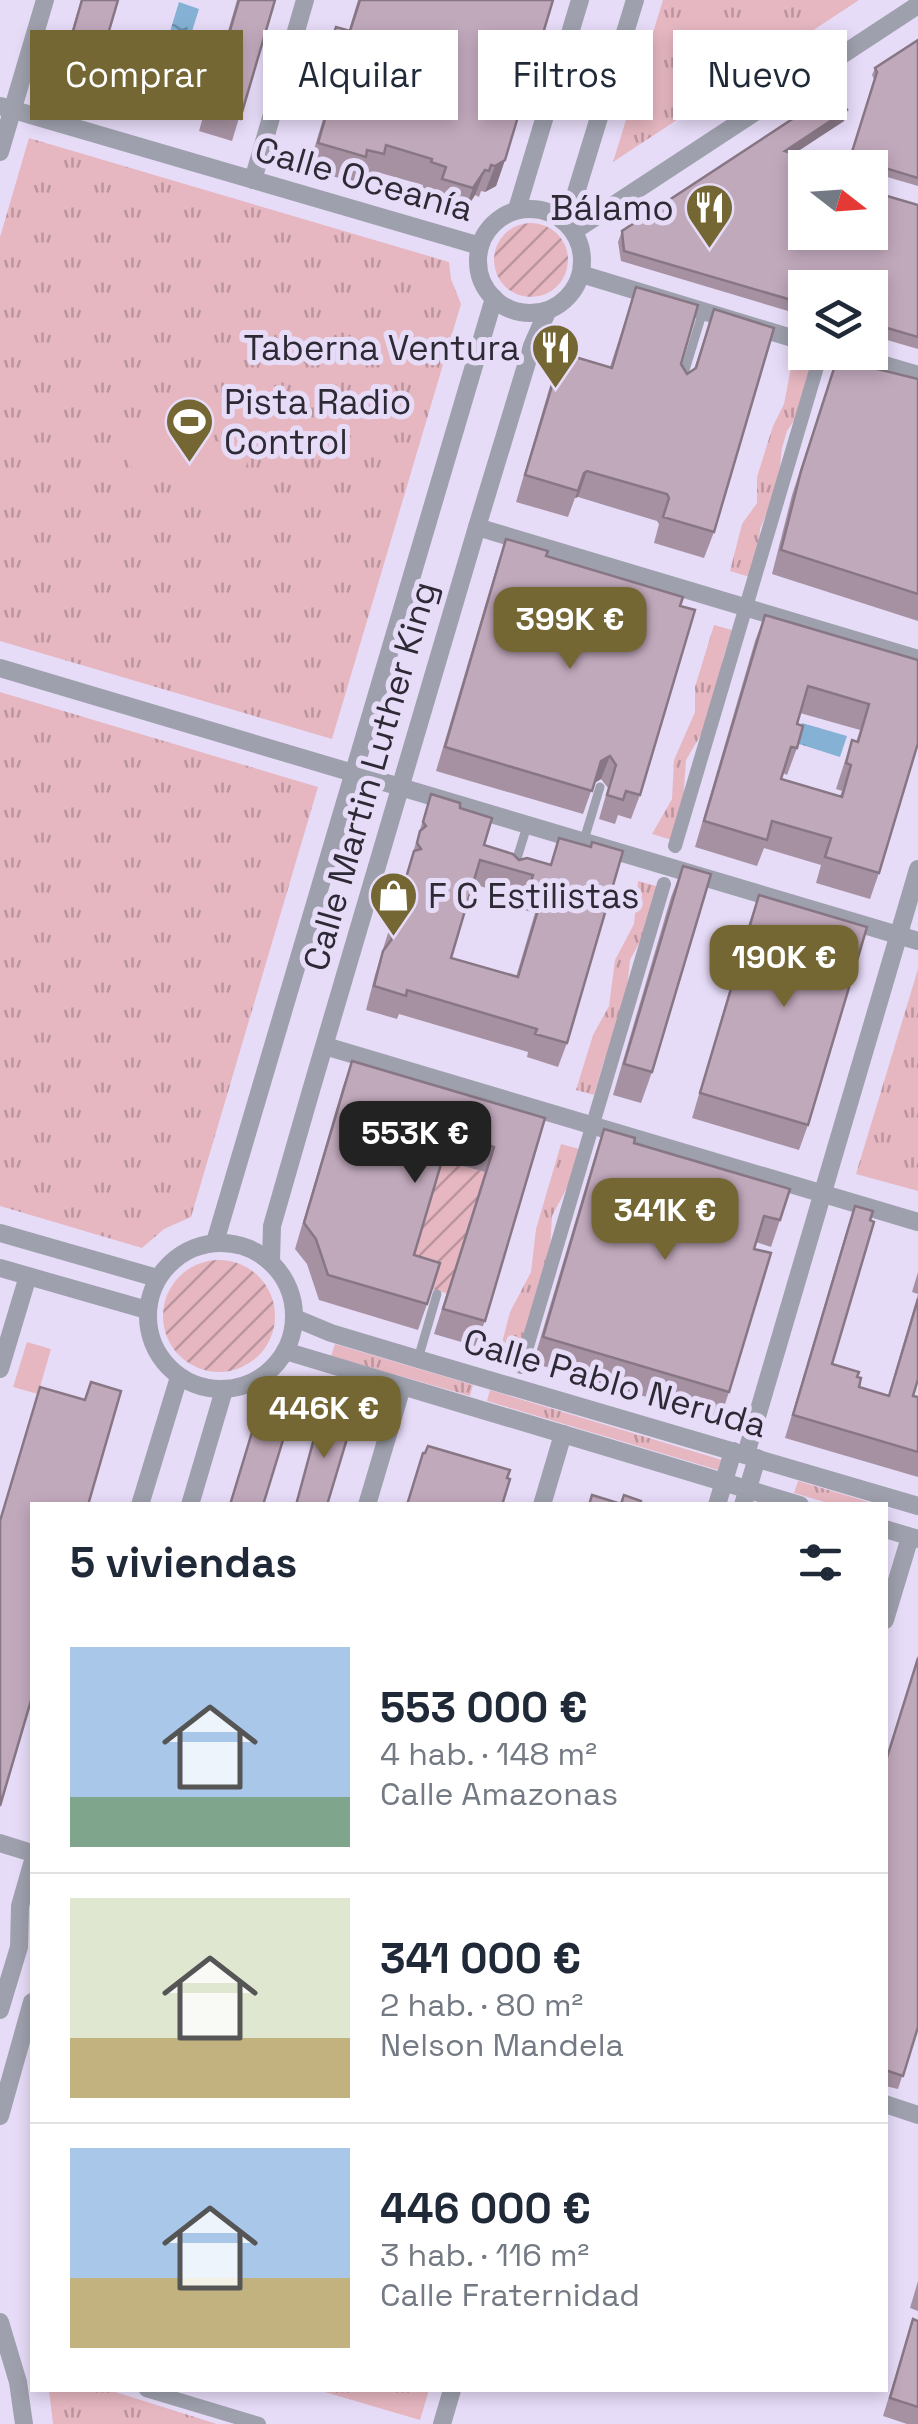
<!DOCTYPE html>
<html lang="es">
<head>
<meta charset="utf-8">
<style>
  :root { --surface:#fff; --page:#f6f6f7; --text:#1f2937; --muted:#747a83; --line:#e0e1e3; --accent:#746734 }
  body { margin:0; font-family:"Space Grotesk",sans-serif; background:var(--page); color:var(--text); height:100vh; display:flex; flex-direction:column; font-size:38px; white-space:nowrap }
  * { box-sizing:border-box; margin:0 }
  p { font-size:32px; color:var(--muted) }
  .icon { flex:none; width:55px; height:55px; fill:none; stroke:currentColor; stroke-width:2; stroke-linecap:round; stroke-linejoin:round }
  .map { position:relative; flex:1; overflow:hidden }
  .drawer { position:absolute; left:30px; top:1502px; width:858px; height:890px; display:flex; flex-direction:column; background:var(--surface); border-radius:0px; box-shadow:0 5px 15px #0003 }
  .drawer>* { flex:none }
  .banner { position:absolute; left:30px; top:30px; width:860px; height:90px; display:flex; gap:20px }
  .needle { width:65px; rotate:107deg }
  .tools { position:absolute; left:788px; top:150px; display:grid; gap:20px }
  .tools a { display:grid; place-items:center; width:100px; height:100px; border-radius:0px; background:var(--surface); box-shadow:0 5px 15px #0003; font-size:50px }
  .price { position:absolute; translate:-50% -85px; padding:0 22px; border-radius:20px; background:var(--accent); color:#fff; font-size:32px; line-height:65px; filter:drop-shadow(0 2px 5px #0008) }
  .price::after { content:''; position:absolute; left:50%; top:60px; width:30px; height:22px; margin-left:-15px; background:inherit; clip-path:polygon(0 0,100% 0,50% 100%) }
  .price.selected { background:#222; color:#fff }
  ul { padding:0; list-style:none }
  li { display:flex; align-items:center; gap:30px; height:250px; padding:0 40px }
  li+li { border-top:2px solid var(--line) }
  li span { display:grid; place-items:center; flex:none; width:280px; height:200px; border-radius:0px; color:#555 }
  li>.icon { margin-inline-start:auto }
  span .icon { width:120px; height:120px; fill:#fffc; stroke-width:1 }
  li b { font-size:42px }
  h2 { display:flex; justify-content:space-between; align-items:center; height:120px; padding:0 40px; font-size:42px }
  .chip { padding:0 35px; border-radius:0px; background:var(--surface); box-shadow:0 5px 15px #0003; font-size:35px; line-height:90px }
  .chip.selected { background:var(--accent); color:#fff }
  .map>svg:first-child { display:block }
</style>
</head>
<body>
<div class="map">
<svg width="918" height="2424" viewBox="0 0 918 2424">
  <defs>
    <pattern id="grass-tufts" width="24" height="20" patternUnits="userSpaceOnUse" patternTransform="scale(2.5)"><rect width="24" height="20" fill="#e6b7c1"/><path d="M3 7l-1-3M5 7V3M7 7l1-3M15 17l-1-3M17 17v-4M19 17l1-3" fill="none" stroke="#bb959e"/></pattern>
    <pattern id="garden-furrows" width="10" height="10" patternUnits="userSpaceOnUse" patternTransform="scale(2.5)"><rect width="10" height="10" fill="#e6b7c1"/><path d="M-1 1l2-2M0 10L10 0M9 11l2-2" fill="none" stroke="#bb959e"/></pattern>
    <pattern id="water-ripples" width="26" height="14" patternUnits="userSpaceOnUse" patternTransform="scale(2.5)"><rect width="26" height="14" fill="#84b1d4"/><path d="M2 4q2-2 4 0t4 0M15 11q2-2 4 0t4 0" fill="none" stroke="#6c90ad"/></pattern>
  </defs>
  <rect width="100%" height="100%" fill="#e7dcf8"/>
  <g fill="url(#grass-tufts)">
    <path d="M663 0H859L613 162Z"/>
    <path d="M29 138 449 262 451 279 461 304 332 739 0 641V237Z"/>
    <path d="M792 362 815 369 804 406 787 431 782 448 778 487 760 529 757 565 753 578 730 571 742 524 757 503V477L773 426 784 404Z"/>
    <path d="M714 625 732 630 723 658 720 690 713 714 686 760 682 816 675 841 652 834 672 799 674 760 695 712V687Z"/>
    <path d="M0 692 318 787 191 1217 164 1229 142 1248 0 1206Z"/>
    <path d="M638 881 660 887 650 923 630 960 626 999 617 1034 604 1061 594 1095 576 1090 593 1035 609 1006 615 960 634 924Z"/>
    <path d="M918 969V1191L856 1174Z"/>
    <path d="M561 1144 583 1150 577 1169 552 1216 549 1267 516 1358 499 1354 510 1312 531 1272 536 1229Z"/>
    <path d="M335 1344 473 1385 470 1396 331 1356Z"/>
    <path d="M490 1390 722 1460 718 1470 487 1401Z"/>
    <path d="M798 1481 879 1505H835L794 1493Z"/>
    <path d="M49 2390H109L217 2424H53Z"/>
    <path d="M318 2390H429L420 2420Z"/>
  </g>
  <g fill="url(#garden-furrows)">
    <circle cx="531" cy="260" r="37"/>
    <path d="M441 1159 485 1172 449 1294 405 1281Z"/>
    <circle cx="219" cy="1316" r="56"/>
  </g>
  <g fill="#e6b7c1">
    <path d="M165 426 197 434 248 453 246 469 225 507 204 502 194 494 193 479 182 481 132 468C123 443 146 434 165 426Z"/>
    <path d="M27 1342 51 1349 38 1394 13 1387Z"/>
  </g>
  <g fill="url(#water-ripples)">
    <path d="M179 2 199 9 185 54 165 48Z"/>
    <path d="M802 723 847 736 840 757 796 743Z"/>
  </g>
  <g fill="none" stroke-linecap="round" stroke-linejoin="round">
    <g stroke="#9ea1ad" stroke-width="9">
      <path d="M682 380 703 311"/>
      <path d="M584 840 600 787"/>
      <path d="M514 868 527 826"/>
      <path d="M418 1359 437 1294"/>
    </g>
    <g stroke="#9ea1ad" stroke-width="14">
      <path d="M675 846 817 367"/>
      <path d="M521 1367 664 884"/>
      <path d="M146 2390 259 2424"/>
    </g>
    <g stroke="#9ea1ad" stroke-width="18">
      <path d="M0 106 480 246"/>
      <path d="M0 152 45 0"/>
      <path d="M253 180 305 0"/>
      <path d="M517 209 580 0"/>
      <circle cx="530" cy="261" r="52"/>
      <path d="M567 222 635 0"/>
      <path d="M574 231 918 5"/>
      <path d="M581 274 805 342"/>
      <path d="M841 352 918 375"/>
      <path d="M477 527 918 659"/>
      <path d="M0 668 918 941"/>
      <path d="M325 1046 918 1222"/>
      <path d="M0 1233 157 1278"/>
      <path d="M215 1242 494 298"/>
      <circle cx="221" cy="1316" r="73"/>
      <path d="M271 1261 272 1226 312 1087 477 527 532 346 547 312"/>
      <path d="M0 1268 147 1310"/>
      <path d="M295 1318 331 1333 418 1359 918 1506"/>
      <path d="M285 1351 800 1505"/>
      <path d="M0 1369 28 1276"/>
      <path d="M746 1454 918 869"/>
      <path d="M140 1505 179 1377"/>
      <path d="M190 1505 224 1390"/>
      <path d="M367 1505 402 1387"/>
      <path d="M542 1505 563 1434"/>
      <path d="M717 1505 733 1451"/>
      <path d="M743 1505 757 1458"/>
      <path d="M885 1529 918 1539"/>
      <path d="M885 1620 910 1537"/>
      <path d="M0 1843 32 1853"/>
      <path d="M0 2010 19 1947 20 1906 32 1864"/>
      <path d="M885 2104 918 2115"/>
      <path d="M0 2116 32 2002"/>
      <path d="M0 2322 18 2382 24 2424"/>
      <path d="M442 2424 452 2390"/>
    </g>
  </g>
  <g fill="#a691a2" fill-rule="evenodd">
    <path d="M81 0H118L88 98 55 88Z"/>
    <path d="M237 0H275L232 141 199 131Z"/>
    <path d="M358 0H553L505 160 496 186 485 192 481 191 479 197 475 195 463 214 433 205 436 192 422 188 423 185 377 172 374 180 359 176 356 183 308 169 337 73 322 68 326 53 336 27 349 30Z"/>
    <path d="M918 40V186L870 172V168H856L850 166V159L874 79 872 75 875 68Z"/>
    <path d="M844 121 794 154 805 232 918 205V349L870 335V288H805V316L621 261 618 242 622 231Z"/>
    <path d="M636 287 687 374 694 369 714 309V532L704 558 654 543 659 524 657 521 578 497 575 498 568 517 516 502 552 379 562 353 610 367Z"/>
    <path d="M837 359 918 379V621L772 574 792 495Z"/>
    <path d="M506 539 546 556 640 795 631 819 618 815 615 824 599 819 608 788 601 779 594 783 583 814 436 771 498 562Z"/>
    <path d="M765 615 918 660 879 873 870 899 816 883 821 865 764 848 757 866 695 847 755 641ZM800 713 860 730 856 742 852 740 843 767 836 789 842 791 840 796 781 779 783 773 787 775 797 748V724Z"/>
    <path d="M431 794 460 808 484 845 519 860 550 865 559 838 567 1043 558 1067 527 1057 528 1052 399 1014 397 1019 366 1010 375 975ZM473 884 524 899 521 909 535 913 516 977 451 958Z"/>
    <path d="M683 866 652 1072 641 1103 613 1095 671 897Z"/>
    <path d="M759 895 808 1125 799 1150 692 1118 750 920Z"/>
    <path d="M352 1061 545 1118 485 1321 475 1346 434 1334 485 1172 442 1160 414 1255 427 1304 418 1330 319 1300 307 1264 295 1249 343 1086Z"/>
    <path d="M604 1129 780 1220 771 1247 756 1242 729 1392 720 1419 533 1363 595 1155Z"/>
    <path d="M855 1206 832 1364 857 1377 859 1387 888 1396 918 1294V1379L913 1396 918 1397V1477L785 1438 847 1229Z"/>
    <path d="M918 1272V1294L912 1292Z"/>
    <path d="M918 1655V2027L898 2089 885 2086V1764Z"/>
    <path d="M918 2281V2311L910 2308Z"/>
    <path d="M913 2319 918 2321V2424H907L883 2416Z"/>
  </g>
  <g fill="#877684">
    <path d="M847 110 844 121 781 162 785 151Z"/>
    <path d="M505 160 496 186 485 192 495 166Z"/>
    <path d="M485 170 475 195 463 214 473 188Z"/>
    <path d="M587 471 578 497 575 498 584 473Z"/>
    <path d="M610 756 601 779 593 784 601 761Z"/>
  </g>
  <g fill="#c1a9bc" stroke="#877684" stroke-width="2.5" fill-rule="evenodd">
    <path d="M82 0H118L96 75 63 66Z"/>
    <path d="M239 0H275L240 119 207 109Z"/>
    <path d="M360 0H553L505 160 495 166 491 165 489 171 485 170 473 188 442 179 446 167 431 162 432 159 386 145 384 154 367 150 366 157 318 143 346 47 331 42 336 27 350 31Z"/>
    <path d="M918 40V178L852 158V152L877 72 875 68Z"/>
    <path d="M835 91 847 110 785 151 840 168H805V232H870V191L918 205V337L870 323V288H805V304L624 251 622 231Z"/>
    <path d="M636 287 698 305 681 364 687 374 696 368 714 309 774 328 714 532 663 517 669 498 667 494 587 471 584 473 578 491 525 475 562 353 612 368Z"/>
    <path d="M837 359 918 379V594L781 550 801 471Z"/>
    <path d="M506 539 548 551 546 556 683 597 680 606 695 610 640 795 626 791 623 800 607 795 616 765 610 756 601 761 592 791 445 747Z"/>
    <path d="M765 615 918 660V743L879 873 825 857 831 838 772 821 767 840 704 821ZM808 686 869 704 858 742 852 740 846 763 851 765 842 797 781 779 791 747 797 748 803 726 797 724Z"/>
    <path d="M431 794 460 803V808L492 818 484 845 513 854 519 860 527 858 551 865 559 838 591 847 592 842 623 851 567 1043 535 1034 537 1029 407 990 406 996 374 986 383 951 392 939 391 929 398 906 402 905 400 898 414 851 421 849 417 843 420 831 426 826 423 822ZM480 860 533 875 530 885 544 890 518 977 451 958Z"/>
    <path d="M683 866 711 874 652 1072 624 1064Z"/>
    <path d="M759 895 867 927 808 1125 700 1093Z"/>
    <path d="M352 1061 545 1118 485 1321 443 1309 494 1147 450 1134 414 1255 440 1263 427 1304 328 1275 316 1239 304 1223Z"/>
    <path d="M604 1129 635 1138 634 1143 790 1189 780 1220 764 1216 754 1249 771 1253 729 1392 543 1337Z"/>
    <path d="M855 1206 873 1211 870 1220 874 1222 832 1364 859 1372 857 1377 861 1378 859 1387 889 1396 918 1299V1379L913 1396 918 1397V1452L793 1415Z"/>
    <path d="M91 1382 121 1391 88 1505H32V1697L0 1806V1521L40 1387 85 1400Z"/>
    <path d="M324 1414 352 1422 327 1505H296L315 1435Z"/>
    <path d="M267 1422 285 1428 283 1440 263 1505H230L253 1429 260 1431Z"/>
    <path d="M428 1446 510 1470 507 1478 510 1479 502 1505H407L423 1453H425Z"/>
    <path d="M592 1495 621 1504 624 1495 641 1501 640 1505H589Z"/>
    <path d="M918 1658V2027L903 2076 885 2070V1764Z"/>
    <path d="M913 2319 918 2321V2407L890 2398Z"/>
  </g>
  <defs>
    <symbol id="restaurant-pin" viewBox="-11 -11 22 30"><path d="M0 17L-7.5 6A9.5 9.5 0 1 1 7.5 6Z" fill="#746734" stroke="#e7dcf8"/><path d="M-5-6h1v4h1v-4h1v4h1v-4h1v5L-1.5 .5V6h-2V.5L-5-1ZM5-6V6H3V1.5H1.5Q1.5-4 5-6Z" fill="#fff"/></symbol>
    <symbol id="stadium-pin" viewBox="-11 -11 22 30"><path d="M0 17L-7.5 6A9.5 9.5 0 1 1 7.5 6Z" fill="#746734" stroke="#e7dcf8"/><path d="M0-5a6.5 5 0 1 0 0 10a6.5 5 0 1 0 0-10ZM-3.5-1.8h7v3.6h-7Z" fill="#fff"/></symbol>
    <symbol id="shop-pin" viewBox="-11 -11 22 30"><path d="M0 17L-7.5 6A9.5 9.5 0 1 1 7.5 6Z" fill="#746734" stroke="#e7dcf8"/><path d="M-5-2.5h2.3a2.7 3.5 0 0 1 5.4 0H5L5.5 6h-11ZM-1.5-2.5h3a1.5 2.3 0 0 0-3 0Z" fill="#fff"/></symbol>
  </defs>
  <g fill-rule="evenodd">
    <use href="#restaurant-pin" x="682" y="180" width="55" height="75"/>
    <use href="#restaurant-pin" x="528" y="320" width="55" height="75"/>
    <use href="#stadium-pin" x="162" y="394" width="55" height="75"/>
    <use href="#shop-pin" x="366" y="868" width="55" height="75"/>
  </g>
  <g text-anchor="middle" stroke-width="10" stroke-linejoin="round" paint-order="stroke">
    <g font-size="35" fill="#2e2a35" stroke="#e7dcf8">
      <text transform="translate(364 179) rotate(16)" y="12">Calle Oceanía</text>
      <text transform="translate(370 776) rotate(-74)" y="12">Calle Martin Luther King</text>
      <text transform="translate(615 1383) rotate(16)" y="12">Calle Pablo Neruda</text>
    </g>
    <g font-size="35" fill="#2e2a35" stroke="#e7dcf8" text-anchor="end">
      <text x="674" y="220">Bálamo</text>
      <text x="520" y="360">Taberna Ventura</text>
      <text x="224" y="414" text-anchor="start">Pista Radio<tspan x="224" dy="40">Control</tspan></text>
      <text x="428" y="908" text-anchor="start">F C Estilistas</text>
    </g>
  </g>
</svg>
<div class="tools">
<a><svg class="needle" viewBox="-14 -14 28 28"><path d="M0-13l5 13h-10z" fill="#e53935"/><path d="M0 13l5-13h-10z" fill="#747a83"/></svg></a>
<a><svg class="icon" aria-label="layers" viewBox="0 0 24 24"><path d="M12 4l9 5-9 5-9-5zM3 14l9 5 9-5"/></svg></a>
</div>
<b class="price" style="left:570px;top:672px">399K €</b>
<b class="price" style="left:784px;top:1010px">190K €</b>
<b class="price selected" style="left:415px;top:1186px">553K €</b>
<b class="price" style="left:665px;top:1263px">341K €</b>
<b class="price" style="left:324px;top:1461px">446K €</b>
<div class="banner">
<a class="chip selected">Comprar</a>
<a class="chip">Alquilar</a>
<a class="chip">Filtros</a>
<a class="chip">Nuevo</a>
</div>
<section class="drawer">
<h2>5 viviendas<svg class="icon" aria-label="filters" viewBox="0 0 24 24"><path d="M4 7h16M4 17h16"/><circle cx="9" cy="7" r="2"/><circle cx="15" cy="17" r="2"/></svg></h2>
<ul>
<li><span style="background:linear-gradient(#a9c7e8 75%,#7fa58c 0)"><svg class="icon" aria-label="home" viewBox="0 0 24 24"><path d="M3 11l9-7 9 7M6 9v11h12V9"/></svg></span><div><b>553 000 €</b><p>4 hab. · 148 m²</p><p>Calle Amazonas</p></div></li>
<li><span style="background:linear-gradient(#dfe7d0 70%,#c2b280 0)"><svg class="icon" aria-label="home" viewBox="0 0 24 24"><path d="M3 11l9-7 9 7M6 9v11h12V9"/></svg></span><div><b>341 000 €</b><p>2 hab. · 80 m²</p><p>Nelson Mandela</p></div></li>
<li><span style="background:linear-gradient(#a9c7e8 65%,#c2b280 0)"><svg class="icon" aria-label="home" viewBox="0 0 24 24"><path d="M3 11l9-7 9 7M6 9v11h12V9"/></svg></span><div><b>446 000 €</b><p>3 hab. · 116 m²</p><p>Calle Fraternidad</p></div></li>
</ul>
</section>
</div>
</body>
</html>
